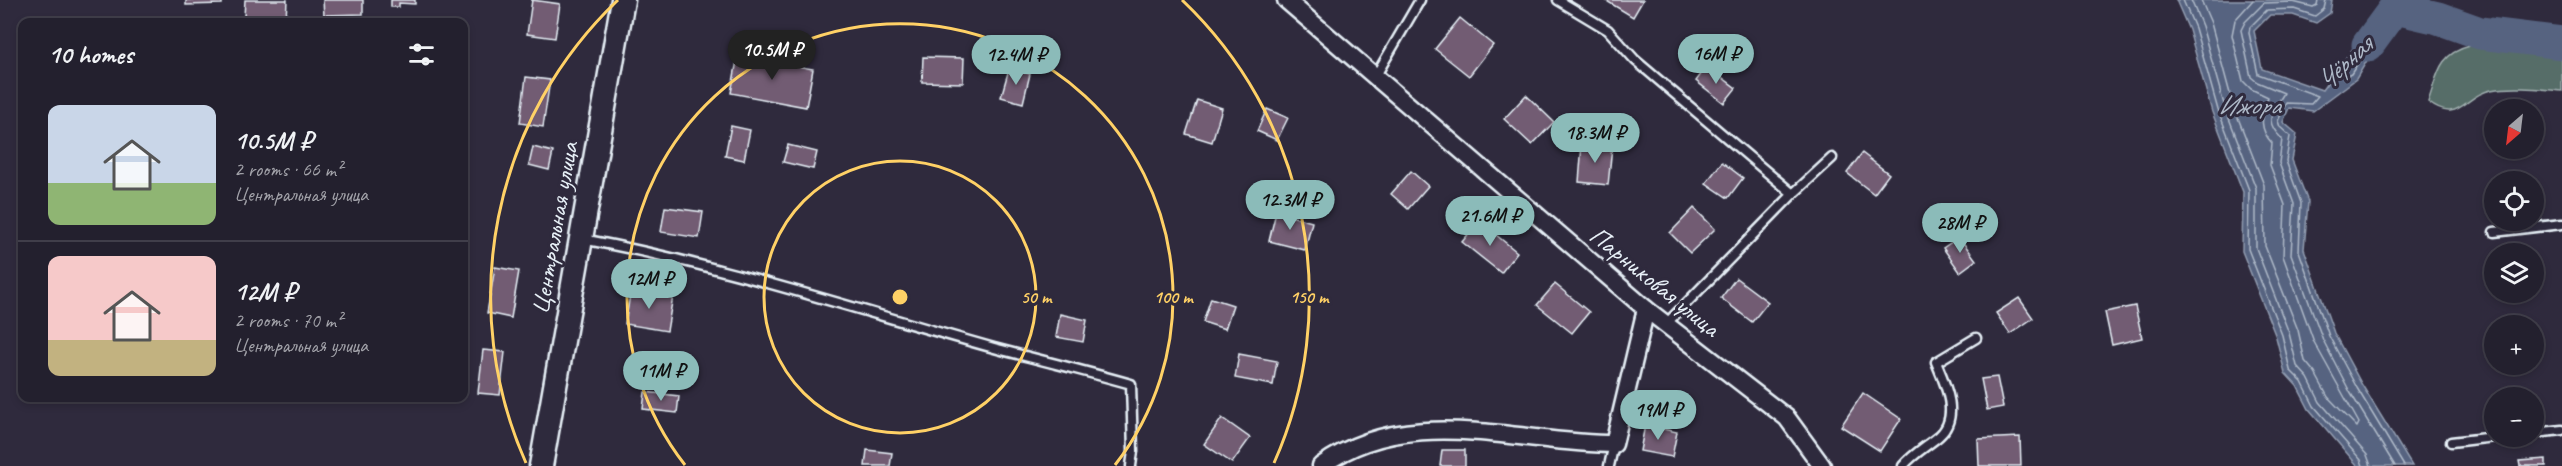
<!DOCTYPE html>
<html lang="en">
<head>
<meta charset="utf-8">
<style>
  :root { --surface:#23202e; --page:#2b2836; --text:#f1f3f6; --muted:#a3a3aa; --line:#403e4a; --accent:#8bbbb9 }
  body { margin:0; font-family:Caveat,sans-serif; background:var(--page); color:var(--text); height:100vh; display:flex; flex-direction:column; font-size:22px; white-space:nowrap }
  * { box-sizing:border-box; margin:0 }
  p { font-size:20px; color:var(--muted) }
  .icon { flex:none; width:33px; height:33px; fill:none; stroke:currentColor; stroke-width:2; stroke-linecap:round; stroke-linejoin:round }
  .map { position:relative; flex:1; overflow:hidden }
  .panel { position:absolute; left:18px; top:18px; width:450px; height:384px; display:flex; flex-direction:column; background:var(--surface); border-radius:12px; box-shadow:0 3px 9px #0003,0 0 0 2px var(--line) }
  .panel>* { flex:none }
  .needle { width:39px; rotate:208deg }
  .fabs { position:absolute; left:2484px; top:99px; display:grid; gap:12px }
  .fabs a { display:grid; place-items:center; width:60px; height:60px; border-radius:50%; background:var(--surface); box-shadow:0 3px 9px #0003,0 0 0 2px var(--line); font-size:30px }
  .price { position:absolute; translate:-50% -51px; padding:0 14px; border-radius:21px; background:var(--accent); color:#111; font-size:20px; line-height:39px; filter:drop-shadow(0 2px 3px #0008) }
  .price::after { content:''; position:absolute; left:50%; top:36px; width:18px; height:14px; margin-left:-9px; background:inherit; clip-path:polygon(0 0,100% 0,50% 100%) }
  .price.selected { background:#222; color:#fff }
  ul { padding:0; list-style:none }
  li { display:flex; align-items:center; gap:18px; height:150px; padding:0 30px }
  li+li { border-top:2px solid var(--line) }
  li span { display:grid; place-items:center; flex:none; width:168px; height:120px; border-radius:12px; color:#555 }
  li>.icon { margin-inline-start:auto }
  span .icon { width:72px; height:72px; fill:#fffc; stroke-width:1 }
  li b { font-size:26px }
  h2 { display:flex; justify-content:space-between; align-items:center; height:72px; padding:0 30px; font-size:26px }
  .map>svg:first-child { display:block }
</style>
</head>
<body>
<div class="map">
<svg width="2562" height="466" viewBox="0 0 2562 466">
  <rect width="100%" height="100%" fill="#2f2a3d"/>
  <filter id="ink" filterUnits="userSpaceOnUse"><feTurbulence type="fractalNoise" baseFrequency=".0167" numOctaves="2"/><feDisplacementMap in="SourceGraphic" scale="12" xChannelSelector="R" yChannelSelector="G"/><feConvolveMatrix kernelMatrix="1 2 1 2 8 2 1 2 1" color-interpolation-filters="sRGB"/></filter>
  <g filter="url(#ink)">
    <path fill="#576d67" stroke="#a0afb0" stroke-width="1.5" d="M2470 46 2562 54V91C2539 89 2514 86 2491 90 2464 95 2459 126 2428 102 2438 74 2438 54 2470 46Z"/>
    <path fill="#576480" stroke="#919cb0" stroke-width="1.5" d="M2176 0H2332L2330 13 2316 23 2293 15H2270L2254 31 2262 69 2322 90 2371 24 2395 8 2377 44 2356 79 2313 111 2289 108 2283 122 2297 134 2292 160 2308 202 2304 249 2334 333 2362 385 2412 466H2358L2309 409 2297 386 2285 373 2276 337 2242 251 2243 192 2212 112 2189 30Z"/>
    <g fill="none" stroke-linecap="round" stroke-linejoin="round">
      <g stroke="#aeb9c8" stroke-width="1.5">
        <path d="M2183 0 2195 28 2218 110 2249 190 2248 249 2282 335 2290 370 2302 382 2314 406 2361 460 2363 466"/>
        <path d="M2191 0 2202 26 2225 108 2256 188V248L2289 333 2297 366 2308 378 2320 402 2367 455 2371 466"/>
        <path d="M2201 0 2211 23 2233 105 2264 185 2265 246 2298 330 2305 361 2315 373 2328 397 2357 427 2359 423 2314 342 2283 256 2285 205 2270 165 2272 143C2257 127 2263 115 2268 97L2251 89 2243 81 2232 35 2235 20 2253 0"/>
        <path d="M2318 0 2317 5 2313 7 2293 2 2264 3 2245 22 2241 30 2251 77 2257 82 2284 93C2273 112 2262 119 2282 139L2279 163 2294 204 2291 254 2323 340 2350 392 2395 466"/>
        <path d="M2326 0 2324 9 2315 16 2294 9 2267 10 2250 27 2249 33 2258 74 2318 96 2311 104 2286 103 2278 121 2280 127 2290 136 2286 161 2301 203 2299 251 2329 336 2357 388 2404 466"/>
        <path d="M2362 46 2366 45 2367 49 2351 74 2343 78 2341 74Z"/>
      </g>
      <path stroke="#576480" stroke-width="33" d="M2368 45 2395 8 2438 18 2480 33 2562 43"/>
    </g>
    <g fill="#725c73" stroke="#e8f1f8" stroke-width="1.5">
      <path d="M186 0H222V4L186 5Z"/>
      <path d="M245 0H287L286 19 244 17Z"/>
      <path d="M323 0H363V14L324 15Z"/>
      <path d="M391 0H415V4L399 3V7H391Z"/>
      <path d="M532 0 560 4 555 38 527 34Z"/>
      <path d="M1605 0H1643L1633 17Z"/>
      <path d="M1460 18 1493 45 1469 76 1435 49Z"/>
      <path d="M738 55 813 69 806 107 731 93Z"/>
      <path d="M923 57 964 58 963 83 922 82Z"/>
      <path d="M1707 66 1736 88 1724 103 1696 81Z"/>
      <path d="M1009 69 1030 74 1023 103 1001 97Z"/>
      <path d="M526 77 550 80 543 127 520 123Z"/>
      <path d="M1526 95 1554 122 1532 145 1504 119Z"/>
      <path d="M1197 100 1222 108 1212 142 1186 134Z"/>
      <path d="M1267 109 1288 118 1277 140 1257 131Z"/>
      <path d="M731 126 750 130 744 160 725 156Z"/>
      <path d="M1582 144 1612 147 1608 185 1579 182Z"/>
      <path d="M788 145 817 152 813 169 783 162Z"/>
      <path d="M533 147 553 152 549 170 529 165Z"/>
      <path d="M1862 153 1889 174 1874 194 1847 173Z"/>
      <path d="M1722 162 1743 178 1728 198 1706 183Z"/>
      <path d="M1411 171 1428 186 1408 209 1391 194Z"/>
      <path d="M665 207 703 212 699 238 661 232Z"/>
      <path d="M1694 208 1715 229 1690 253 1670 233Z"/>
      <path d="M1276 212 1312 222 1305 250 1269 241Z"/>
      <path d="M1479 221 1517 252 1501 273 1462 242Z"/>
      <path d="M1959 237 1976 260 1960 272 1943 248Z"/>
      <path d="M495 267 519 271 511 318 487 313Z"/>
      <path d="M1736 278 1768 302 1752 322 1721 298Z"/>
      <path d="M1555 284 1589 312 1572 333 1537 305Z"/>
      <path d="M631 289 673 296 667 331 625 324Z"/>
      <path d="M1211 298 1233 305 1225 329 1203 322Z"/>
      <path d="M2019 298 2033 318 2010 334 1996 313Z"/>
      <path d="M2135 306 2142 338 2112 345 2105 312Z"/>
      <path d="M1060 314 1087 320 1083 342 1056 337Z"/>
      <path d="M483 350 505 352 500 395 478 393Z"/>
      <path d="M1239 354 1277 361 1273 385 1235 378Z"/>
      <path d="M1997 377 2003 407 1987 410 1981 379Z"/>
      <path d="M645 392 679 396 677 413 643 409Z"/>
      <path d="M1863 393 1901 419 1880 451 1841 426Z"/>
      <path d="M1222 418 1250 438 1232 463 1204 444Z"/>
      <path d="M1645 425 1677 432 1672 457 1640 451Z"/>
      <path d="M2020 437 2021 466H1979L1978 439Z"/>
      <path d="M867 450 892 453 890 466H865Z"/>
      <path d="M1442 450H1465V466H1440Z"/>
      <path d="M2546 459V466H2520L2519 461Z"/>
    </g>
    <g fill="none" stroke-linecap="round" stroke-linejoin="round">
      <defs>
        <g id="service">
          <path d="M1558 0 1608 30 1635 60 1793 194"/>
          <path d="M1375 77 1420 0"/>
          <path d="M2494 232 2562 224"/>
          <path d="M582 239C722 265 858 310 994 348 1040 360 1085 371 1131 384L1133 451 1131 466"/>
          <path d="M1666 324 1793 194 1832 158"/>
          <path d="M2534 433 2562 430"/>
          <path d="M2451 442 2503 436"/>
          <path d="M1609 466 1614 444"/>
          <path d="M1903 466C1913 454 1927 446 1939 436 1961 417 1945 383 1936 362L1976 338"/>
        </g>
        <g id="minor">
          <path d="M1286 0 1646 309 1787 418 1822 466"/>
          <path d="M1321 466C1407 402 1518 444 1614 444L1646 309"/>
        </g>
        <path id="secondary" d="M541 466 623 0"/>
      </defs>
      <use href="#service" stroke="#e8f1f8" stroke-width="13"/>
      <use href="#minor" stroke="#e8f1f8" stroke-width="21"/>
      <use href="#secondary" stroke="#e8f1f8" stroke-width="27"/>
      <use href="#service" stroke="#2f2a3d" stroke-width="8"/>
      <use href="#minor" stroke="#2f2a3d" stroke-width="16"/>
      <use href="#secondary" stroke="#2f2a3d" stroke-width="22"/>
    </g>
  </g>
  <g fill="none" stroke="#ffd166" stroke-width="3">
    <circle cx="900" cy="297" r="136"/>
    <path d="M685 465A273 273 0 1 1 1115 465"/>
    <path d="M526 463A409 409 0 0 1 618 0M1182 0A409 409 0 0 1 1274 463"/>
  </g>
  <g text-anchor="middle" stroke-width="6" stroke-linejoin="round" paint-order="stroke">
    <g font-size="26" fill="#e8f1f8" stroke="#2f2a3d">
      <text transform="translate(554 228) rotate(-80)" y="9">Центральная улица</text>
      <text transform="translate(1655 281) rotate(39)" y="9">Парниковая улица</text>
    </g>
    <g font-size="27" font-style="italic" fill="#aeb9c8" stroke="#2f2a3d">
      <text transform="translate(2344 63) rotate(-43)" y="9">Чёрная</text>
      <text x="2249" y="114">Ижора</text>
    </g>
  </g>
  <circle cx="900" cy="297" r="9" fill="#ffd166" stroke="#2f2a3d" stroke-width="3"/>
  <g font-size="18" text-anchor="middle" font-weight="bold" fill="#ffd166" stroke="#2f2a3d" stroke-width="6" stroke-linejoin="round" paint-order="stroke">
    <text x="1036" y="303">50 m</text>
    <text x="1173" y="303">100 m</text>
    <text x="1309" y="303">150 m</text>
  </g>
</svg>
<div class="fabs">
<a><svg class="needle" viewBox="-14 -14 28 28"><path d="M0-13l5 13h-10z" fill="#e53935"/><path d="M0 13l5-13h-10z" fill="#a3a3aa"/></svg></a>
<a><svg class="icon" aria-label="locate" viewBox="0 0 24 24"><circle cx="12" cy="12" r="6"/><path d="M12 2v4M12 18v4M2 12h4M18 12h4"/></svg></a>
<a><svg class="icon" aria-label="layers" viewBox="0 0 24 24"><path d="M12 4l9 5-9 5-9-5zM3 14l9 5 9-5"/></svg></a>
<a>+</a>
<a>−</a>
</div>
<b class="price selected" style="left:772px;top:81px">10.5M ₽</b>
<b class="price" style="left:1716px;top:85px">16M ₽</b>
<b class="price" style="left:1016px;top:86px">12.4M ₽</b>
<b class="price" style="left:1595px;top:164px">18.3M ₽</b>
<b class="price" style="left:1290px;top:231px">12.3M ₽</b>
<b class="price" style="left:1490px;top:247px">21.6M ₽</b>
<b class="price" style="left:1960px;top:254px">28M ₽</b>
<b class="price" style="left:649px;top:310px">12M ₽</b>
<b class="price" style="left:661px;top:402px">11M ₽</b>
<b class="price" style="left:1658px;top:441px">19M ₽</b>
<section class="panel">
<h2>10 homes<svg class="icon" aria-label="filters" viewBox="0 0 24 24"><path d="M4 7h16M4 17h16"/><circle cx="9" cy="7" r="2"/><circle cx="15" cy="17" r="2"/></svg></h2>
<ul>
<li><span style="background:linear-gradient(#c9d6e8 65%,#8fb573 0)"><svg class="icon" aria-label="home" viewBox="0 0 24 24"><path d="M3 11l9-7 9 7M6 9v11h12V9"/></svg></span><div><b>10.5M ₽</b><p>2 rooms · 66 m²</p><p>Центральная улица</p></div></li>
<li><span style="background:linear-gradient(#f6c9c9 70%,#c2b280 0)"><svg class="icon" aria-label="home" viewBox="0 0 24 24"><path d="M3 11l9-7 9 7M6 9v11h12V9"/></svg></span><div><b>12M ₽</b><p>2 rooms · 70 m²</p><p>Центральная улица</p></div></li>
</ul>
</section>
</div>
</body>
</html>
